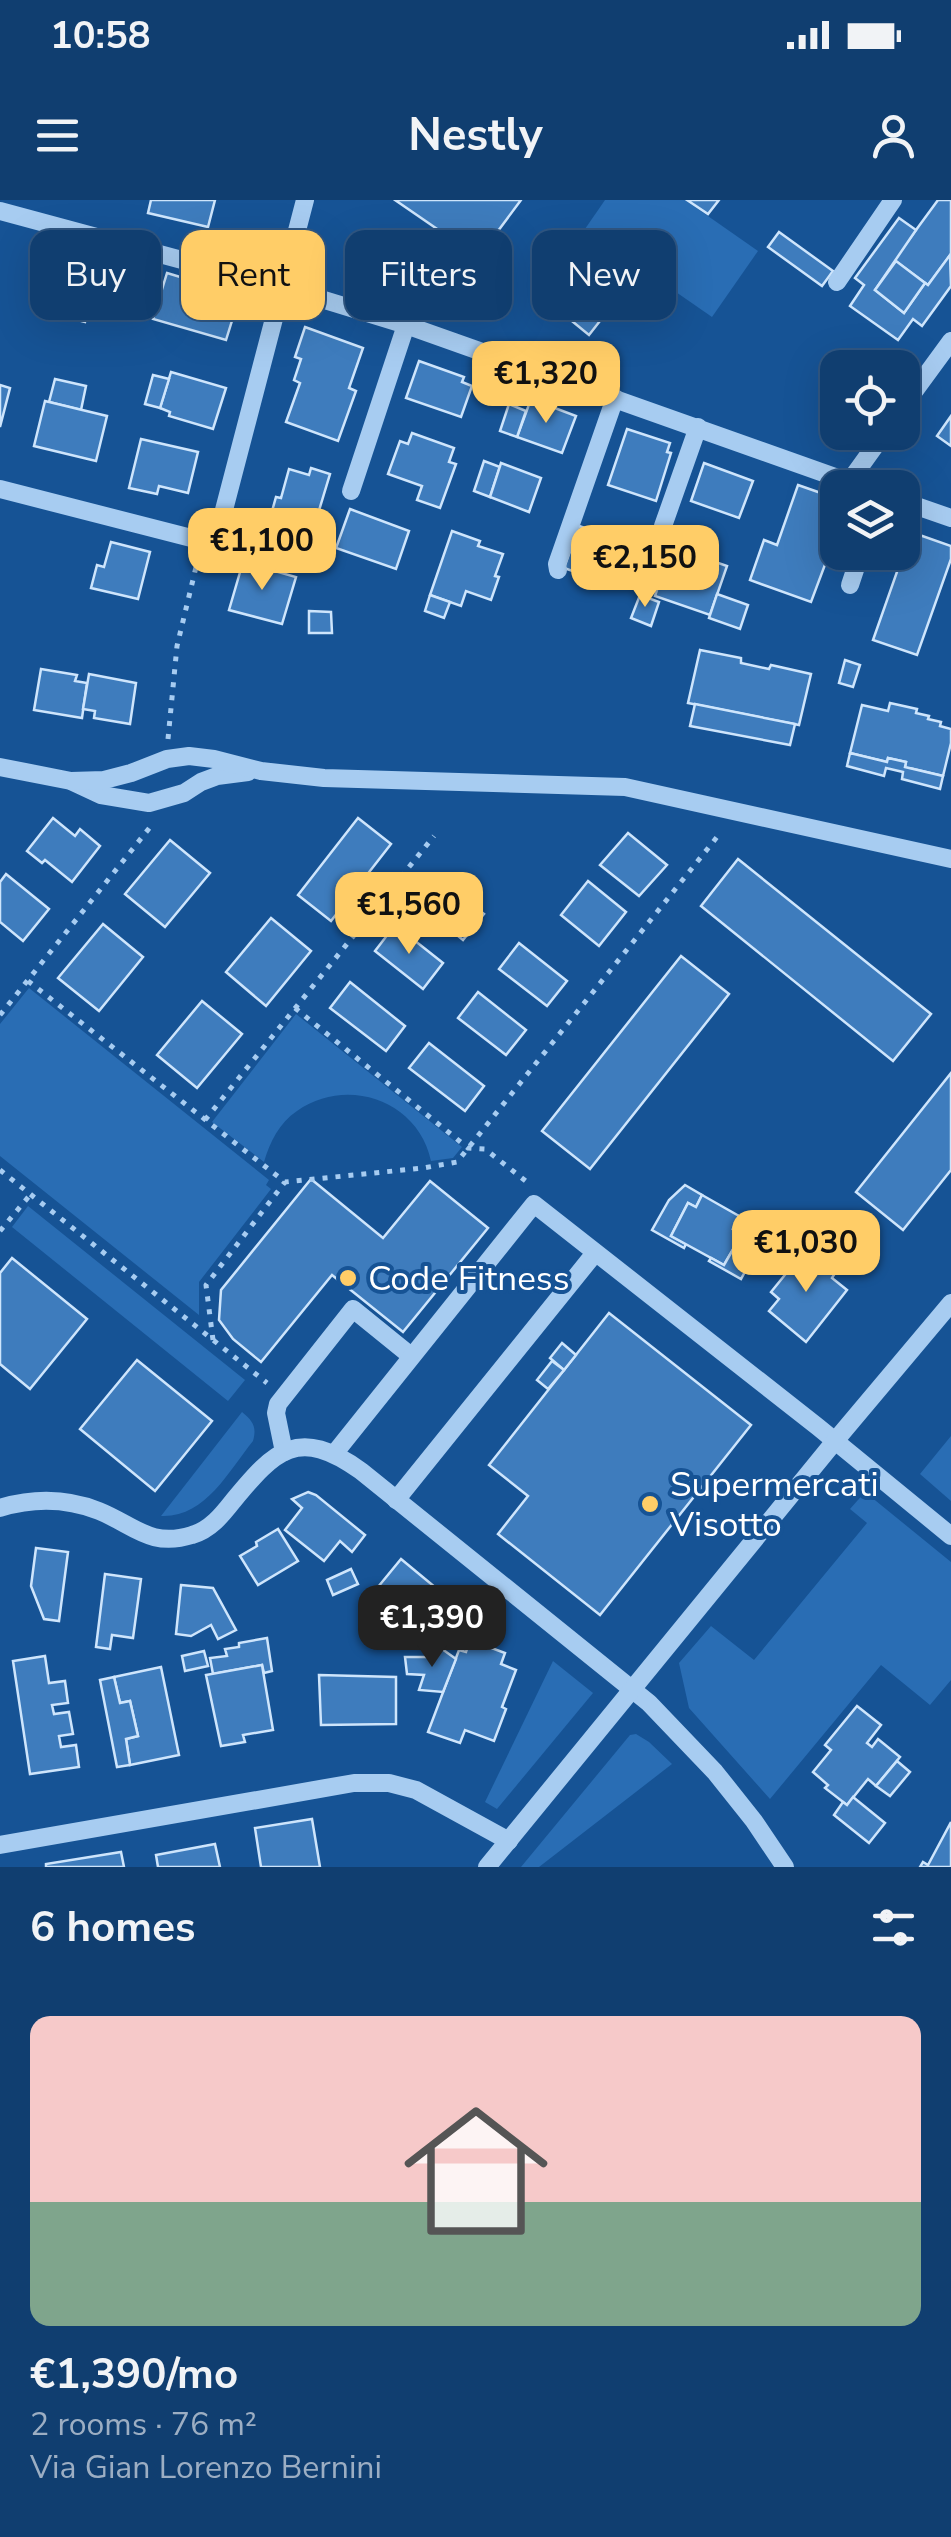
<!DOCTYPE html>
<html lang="en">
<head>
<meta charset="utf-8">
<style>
  :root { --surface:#103e70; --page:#1e4978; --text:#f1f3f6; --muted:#9caec3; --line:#305783; --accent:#ffcd67 }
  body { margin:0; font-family:"Nunito Sans",sans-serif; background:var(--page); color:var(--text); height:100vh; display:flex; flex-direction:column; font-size:38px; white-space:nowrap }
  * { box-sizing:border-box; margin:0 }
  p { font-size:32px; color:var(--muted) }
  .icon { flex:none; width:55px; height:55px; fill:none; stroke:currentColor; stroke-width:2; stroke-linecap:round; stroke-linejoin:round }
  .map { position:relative; height:1667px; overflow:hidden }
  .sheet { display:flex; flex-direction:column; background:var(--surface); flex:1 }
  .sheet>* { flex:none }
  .banner { position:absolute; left:30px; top:30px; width:892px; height:90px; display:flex; gap:20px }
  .controls { position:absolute; left:820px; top:150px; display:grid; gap:20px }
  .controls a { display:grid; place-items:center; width:100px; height:100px; border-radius:20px; background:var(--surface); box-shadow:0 10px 40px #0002,0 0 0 2px var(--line); font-size:50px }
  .price { position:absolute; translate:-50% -85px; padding:0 22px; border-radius:20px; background:var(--accent); color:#111; font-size:32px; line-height:65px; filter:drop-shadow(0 2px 5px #0008) }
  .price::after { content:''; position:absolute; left:50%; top:60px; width:30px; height:22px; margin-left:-15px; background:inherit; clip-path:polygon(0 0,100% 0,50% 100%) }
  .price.selected { background:#222; color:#fff }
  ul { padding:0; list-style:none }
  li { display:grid; align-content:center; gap:20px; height:530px; padding:0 30px }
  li+li { border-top:2px solid var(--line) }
  li span { display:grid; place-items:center; height:310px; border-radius:20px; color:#555 }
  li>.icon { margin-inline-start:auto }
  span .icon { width:180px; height:180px; fill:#fffc; stroke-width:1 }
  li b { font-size:42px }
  h2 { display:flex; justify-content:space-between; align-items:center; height:120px; padding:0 30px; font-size:42px }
  .chip { padding:0 35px; border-radius:20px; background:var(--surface); box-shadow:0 10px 40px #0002,0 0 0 2px var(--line); font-size:35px; line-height:90px }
  .chip.selected { background:var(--accent); color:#111 }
  .status { display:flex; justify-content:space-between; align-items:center; height:70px; padding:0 50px; background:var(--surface); direction:ltr }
  .status svg { height:28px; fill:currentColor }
  header { display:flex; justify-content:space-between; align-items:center; height:130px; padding:0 30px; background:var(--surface); font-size:45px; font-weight:700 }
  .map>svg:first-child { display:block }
</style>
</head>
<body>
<div class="status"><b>10:58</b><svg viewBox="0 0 49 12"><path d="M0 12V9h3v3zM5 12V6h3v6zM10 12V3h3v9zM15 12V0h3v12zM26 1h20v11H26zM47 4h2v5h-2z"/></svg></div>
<header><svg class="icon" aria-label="menu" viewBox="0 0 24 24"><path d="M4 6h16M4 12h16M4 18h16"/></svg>Nestly<svg class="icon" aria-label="person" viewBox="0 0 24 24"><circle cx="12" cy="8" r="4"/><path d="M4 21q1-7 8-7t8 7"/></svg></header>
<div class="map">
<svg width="951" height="1667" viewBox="0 0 951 1667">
  <rect width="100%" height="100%" fill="#165395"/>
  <g fill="#296db4">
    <path d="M605 0H685L758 51 712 117 585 29Z"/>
    <path d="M29 788 269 980 266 985 271 989 199 1082V1115L0 956V824Z"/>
    <path d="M296 814 462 947 453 958 431 961C418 900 347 876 297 911 279 923 270 942 264 962L212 922Z"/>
    <path d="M28 1006 245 1180 228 1201 12 1027Z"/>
    <path d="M242 1212C253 1221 257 1227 253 1241 228 1272 205 1318 161 1316Z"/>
    <path d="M951 1236V1301L920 1274Z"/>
    <path d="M865 1292 951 1362V1480L930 1505 881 1465 770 1599 689 1508 679 1463 711 1426 754 1460 867 1323 850 1309Z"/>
    <path d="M553 1461 593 1493 497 1609 485 1602Z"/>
    <path d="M636 1534 649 1542 672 1564 539 1667H521L630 1535Z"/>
  </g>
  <g fill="#3e7cbd" stroke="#cee5fc" stroke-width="2.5">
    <path d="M151 0H215L208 27 148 13Z"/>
    <path d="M395 0H521L495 35 491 32 475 55Z"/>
    <path d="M687 0H719L708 14Z"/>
    <path d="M938 0H951V54L928 85 894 60Z"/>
    <path d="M899 18 916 30 875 90 904 113 925 83 928 85 950 55 951 86 922 126 913 119 898 140 850 106 864 85 855 78Z"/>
    <path d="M779 32 833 71 822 86 768 47Z"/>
    <path d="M48 47 101 62 85 122 32 108Z"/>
    <path d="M896 61 925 83 904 113 875 90Z"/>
    <path d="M167 73 240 95 226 140 153 119Z"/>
    <path d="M579 75 614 103 589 135 545 99 558 83 567 90Z"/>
    <path d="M305 127 363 148 349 188 356 191 338 241 286 222 300 183 294 180 301 159 295 157Z"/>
    <path d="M419 161 464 177 462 182 472 186 461 217 406 198Z"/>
    <path d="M171 172 226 188 213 229 169 216 170 212 160 208Z"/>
    <path d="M153 175 169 179 160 208 145 204Z"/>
    <path d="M55 179 86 186 81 210 49 202Z"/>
    <path d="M0 185 10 188 0 227Z"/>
    <path d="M531 199 576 216 562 253 517 237Z"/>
    <path d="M45 201 107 216 96 261 34 246Z"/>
    <path d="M509 204 526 211 517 237 500 231Z"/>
    <path d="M951 216V246L937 236Z"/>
    <path d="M627 229 670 243 667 252 671 253 656 301 608 285Z"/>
    <path d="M412 233 454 248 449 262 456 264 440 308 417 300 422 286 388 274 400 241 408 244Z"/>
    <path d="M141 239 198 252 188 293 159 286 157 294 129 288Z"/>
    <path d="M484 261 500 267 490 297 474 291Z"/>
    <path d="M501 263 541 278 529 312 490 297Z"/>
    <path d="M704 263 753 281 739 318 691 301Z"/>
    <path d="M311 268 330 274 311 337 296 332 295 337 267 329 276 297 281 298 289 269 309 275Z"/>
    <path d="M798 285 838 299V330L811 402 750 380 764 340 777 345Z"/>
    <path d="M350 309 409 331 396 369 336 348Z"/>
    <path d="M579 326 630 343 615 386 564 368Z"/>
    <path d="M452 331 480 341 478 346 503 354 495 376 499 377 491 400 466 391 461 406 430 395Z"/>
    <path d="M911 332 951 346V359L917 455 873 440Z"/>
    <path d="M111 342 150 352 138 399 91 388 97 365 104 367Z"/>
    <path d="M687 352 727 366 710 415 655 396 667 360 683 366Z"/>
    <path d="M243 362 296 377 282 424 229 410Z"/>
    <path d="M717 394 748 405 740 429 709 418Z"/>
    <path d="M430 395 450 402 444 418 425 411Z"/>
    <path d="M640 395 659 402 651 426 631 418Z"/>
    <path d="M309 411 331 412 332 433H309Z"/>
    <path d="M700 450 741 458V463L769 469 771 465 811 474 799 525 688 503Z"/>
    <path d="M845 460 860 465 853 487 839 483Z"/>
    <path d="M41 469 77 475 75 481 87 483 82 518 34 510Z"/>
    <path d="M89 474 136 483 130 524 94 518 95 511 83 509Z"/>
    <path d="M890 503 917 509 916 513 929 516 928 519 941 522 940 526 951 529V543L943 576 905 567 906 562 888 558 887 562 850 553 862 505 888 511Z"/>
    <path d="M695 504 795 524 790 545 690 526Z"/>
    <path d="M850 553 887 562 888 558 906 562 905 567 943 576 940 589 902 579 903 572 886 568 884 576 847 566Z"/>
    <path d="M53 618 75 636 80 629 100 646 72 682 45 660 42 663 27 651Z"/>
    <path d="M358 618 391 644 331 721 298 695Z"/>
    <path d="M628 633 667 665 639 696 600 665Z"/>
    <path d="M170 640 210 673 165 727 125 694Z"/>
    <path d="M738 659 931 814 893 861 701 706Z"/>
    <path d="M6 674 49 709 23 741 0 722V682Z"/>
    <path d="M436 676 484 714 463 740 416 702Z"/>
    <path d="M588 681 626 712 599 746 561 715Z"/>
    <path d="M271 718 311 751 266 806 226 772Z"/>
    <path d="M103 724 143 757 99 811 58 778Z"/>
    <path d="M395 725 443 763 423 789 375 751Z"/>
    <path d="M519 743 567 781 547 806 499 769Z"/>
    <path d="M681 756 729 794 590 969 542 931Z"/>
    <path d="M350 782 405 826 386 851 330 808Z"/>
    <path d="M478 792 526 830 506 855 458 818Z"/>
    <path d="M202 801 242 834 197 888 157 855Z"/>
    <path d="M429 843 484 886 465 911 409 868Z"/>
    <path d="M951 873V970L903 1030 856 992Z"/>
    <path d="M311 979 383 1038 430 981 488 1028 403 1132 332 1075 261 1162 233 1139 219 1120 221 1090Z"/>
    <path d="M685 985 702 995 696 1007 688 1003 671 1036 686 1044 684 1048 652 1030 669 1000Z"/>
    <path d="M702 995 739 1016 733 1029 742 1034 724 1065 671 1036 688 1003 696 1007Z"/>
    <path d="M739 1016 762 1028 758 1048 741 1079 709 1061 711 1058 724 1065 742 1034 733 1029Z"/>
    <path d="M806 1049 835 1073 832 1078 847 1090 806 1142 769 1111 779 1099 771 1092Z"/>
    <path d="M12 1058 87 1119 30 1189 0 1164V1073Z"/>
    <path d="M609 1113 751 1225 600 1415 498 1334 528 1296 489 1265Z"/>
    <path d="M562 1143 576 1155 564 1170 550 1158Z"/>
    <path d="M137 1160 212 1221 155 1291 80 1229Z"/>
    <path d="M552 1161 564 1170 548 1189 537 1180Z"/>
    <path d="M308 1292 316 1295 365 1335 352 1352 340 1341 324 1361 285 1330 302 1308 292 1299Z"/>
    <path d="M278 1329 298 1361 258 1385 240 1356 257 1346 256 1342Z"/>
    <path d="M36 1348 68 1352 59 1421 44 1419 31 1386Z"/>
    <path d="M401 1359 436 1388 433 1392 442 1400 409 1441 364 1404Z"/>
    <path d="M351 1369 358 1384 333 1395 327 1380Z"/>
    <path d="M105 1374 141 1379 133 1438 112 1435 110 1449 96 1447Z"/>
    <path d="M181 1385 213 1388 236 1430 218 1439 211 1425 191 1436 176 1434Z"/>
    <path d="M267 1438 272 1471 264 1473 262 1465 213 1474 210 1458 227 1456 225 1449 239 1447V1443Z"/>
    <path d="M470 1440 505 1453 501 1464 516 1470 502 1507 506 1509 494 1541 465 1530 460 1543 428 1532 459 1450 466 1452Z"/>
    <path d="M442 1449 456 1459 443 1492 419 1490 424 1475 407 1474 405 1457H435Z"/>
    <path d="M204 1451 208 1466 185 1471 182 1456Z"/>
    <path d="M45 1456 49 1483 65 1481 68 1503 52 1505 54 1514 69 1512 73 1534 59 1536 61 1547 76 1545 79 1567 30 1574 13 1461Z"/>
    <path d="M262 1465 273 1530 243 1535 245 1542 221 1546 206 1475Z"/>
    <path d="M161 1467 179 1555 130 1565 126 1539 138 1536 130 1501 120 1503 114 1477Z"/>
    <path d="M319 1475 396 1477V1524L321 1525Z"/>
    <path d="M114 1477 120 1503 130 1501 138 1536 126 1539 130 1565 117 1567 100 1480Z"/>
    <path d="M857 1506 881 1525 867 1543 872 1547 878 1539 900 1557 876 1586 868 1579 847 1605 825 1588 828 1585 813 1572 831 1550 825 1545Z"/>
    <path d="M897 1561 910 1572 890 1596 876 1586Z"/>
    <path d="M853 1597 885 1623 869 1643 834 1615 843 1602 847 1605Z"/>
    <path d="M312 1619 320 1667H261L255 1628Z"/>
    <path d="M951 1622V1667H920L923 1662 928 1665Z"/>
    <path d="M215 1644 220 1667H158L156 1655Z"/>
    <path d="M121 1652 124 1667H46V1664Z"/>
  </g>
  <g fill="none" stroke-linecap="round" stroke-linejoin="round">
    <g stroke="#a7ccf1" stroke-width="5" stroke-dasharray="5 8" stroke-linecap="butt">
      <path d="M168 539 177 446 197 363"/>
      <path d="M28 781 285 982 423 968 457 962 721 632"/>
      <path d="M295 808 468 948 485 949 527 982"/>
      <path d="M0 815 151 626"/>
      <path d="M205 920 434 636"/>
      <path d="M0 970 267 1183"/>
      <path d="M0 1031 30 995"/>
      <path d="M213 1140 206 1085 285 982"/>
    </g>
    <g stroke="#a7ccf1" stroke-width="18">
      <path d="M0 11 282 87 406 125 866 288"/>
      <path d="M837 82 893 0"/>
      <path d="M902 208 951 141"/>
      <path d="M849 282 885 232"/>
      <path d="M0 289 203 341 213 338 219 329 305 0"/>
      <path d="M351 291 406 125"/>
      <path d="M902 301 951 318"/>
      <path d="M663 326 698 227"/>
      <path d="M558 370 557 364 615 198"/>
      <path d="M850 385 861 352"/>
      <path d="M0 567 71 581 101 595 149 603 184 593 201 582 217 576 248 572"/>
      <path d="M71 581 104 580 131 573 167 559 189 556 214 559 261 571 324 578 625 587 951 659"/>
      <path d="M284 1252 276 1213 278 1204 353 1109 411 1156"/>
      <path d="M334 1254 534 1004 818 1227 951 1336"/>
      <path d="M396 1300 595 1053"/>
      <path d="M0 1308C33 1298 66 1298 99 1311 134 1325 150 1348 192 1335 210 1330 222 1315 233 1301 275 1250 298 1226 361 1271L649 1503 715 1572 754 1621 785 1667"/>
      <path d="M0 1645 354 1583H389L416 1590 509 1641"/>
      <path d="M487 1667 835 1241 951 1103"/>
    </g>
  </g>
  <g fill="#ffcd67" stroke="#165395" stroke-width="4">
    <circle cx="348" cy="1078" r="10"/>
    <circle cx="650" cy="1304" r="10"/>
  </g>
  <g text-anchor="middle" stroke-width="8" stroke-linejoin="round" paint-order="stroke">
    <g font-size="35" fill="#fff" stroke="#165395" text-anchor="start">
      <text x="368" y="1090">Code Fitness</text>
      <text x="670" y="1296">Supermercati<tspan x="670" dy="40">Visotto</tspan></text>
    </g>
  </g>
</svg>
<div class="controls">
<a><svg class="icon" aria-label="locate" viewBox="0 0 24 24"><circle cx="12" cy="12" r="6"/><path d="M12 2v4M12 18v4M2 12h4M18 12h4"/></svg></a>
<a><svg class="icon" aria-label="layers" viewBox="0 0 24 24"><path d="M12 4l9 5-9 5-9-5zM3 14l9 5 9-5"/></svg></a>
</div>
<b class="price" style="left:546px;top:226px">€1,320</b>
<b class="price" style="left:262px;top:393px">€1,100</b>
<b class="price" style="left:645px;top:410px">€2,150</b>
<b class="price" style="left:409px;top:757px">€1,560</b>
<b class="price" style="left:806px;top:1095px">€1,030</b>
<b class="price selected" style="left:432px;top:1470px">€1,390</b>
<div class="banner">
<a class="chip">Buy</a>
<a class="chip selected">Rent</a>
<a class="chip">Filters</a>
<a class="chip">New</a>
</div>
</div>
<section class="sheet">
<h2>6 homes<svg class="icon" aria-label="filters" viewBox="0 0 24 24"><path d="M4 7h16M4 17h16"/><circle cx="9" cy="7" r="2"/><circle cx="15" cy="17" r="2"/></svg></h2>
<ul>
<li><span style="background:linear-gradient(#f6c9c9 60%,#7fa58c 0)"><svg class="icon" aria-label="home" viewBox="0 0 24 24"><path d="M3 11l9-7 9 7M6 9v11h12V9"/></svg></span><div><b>€1,390/mo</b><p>2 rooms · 76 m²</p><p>Via Gian Lorenzo Bernini</p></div></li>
</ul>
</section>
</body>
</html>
